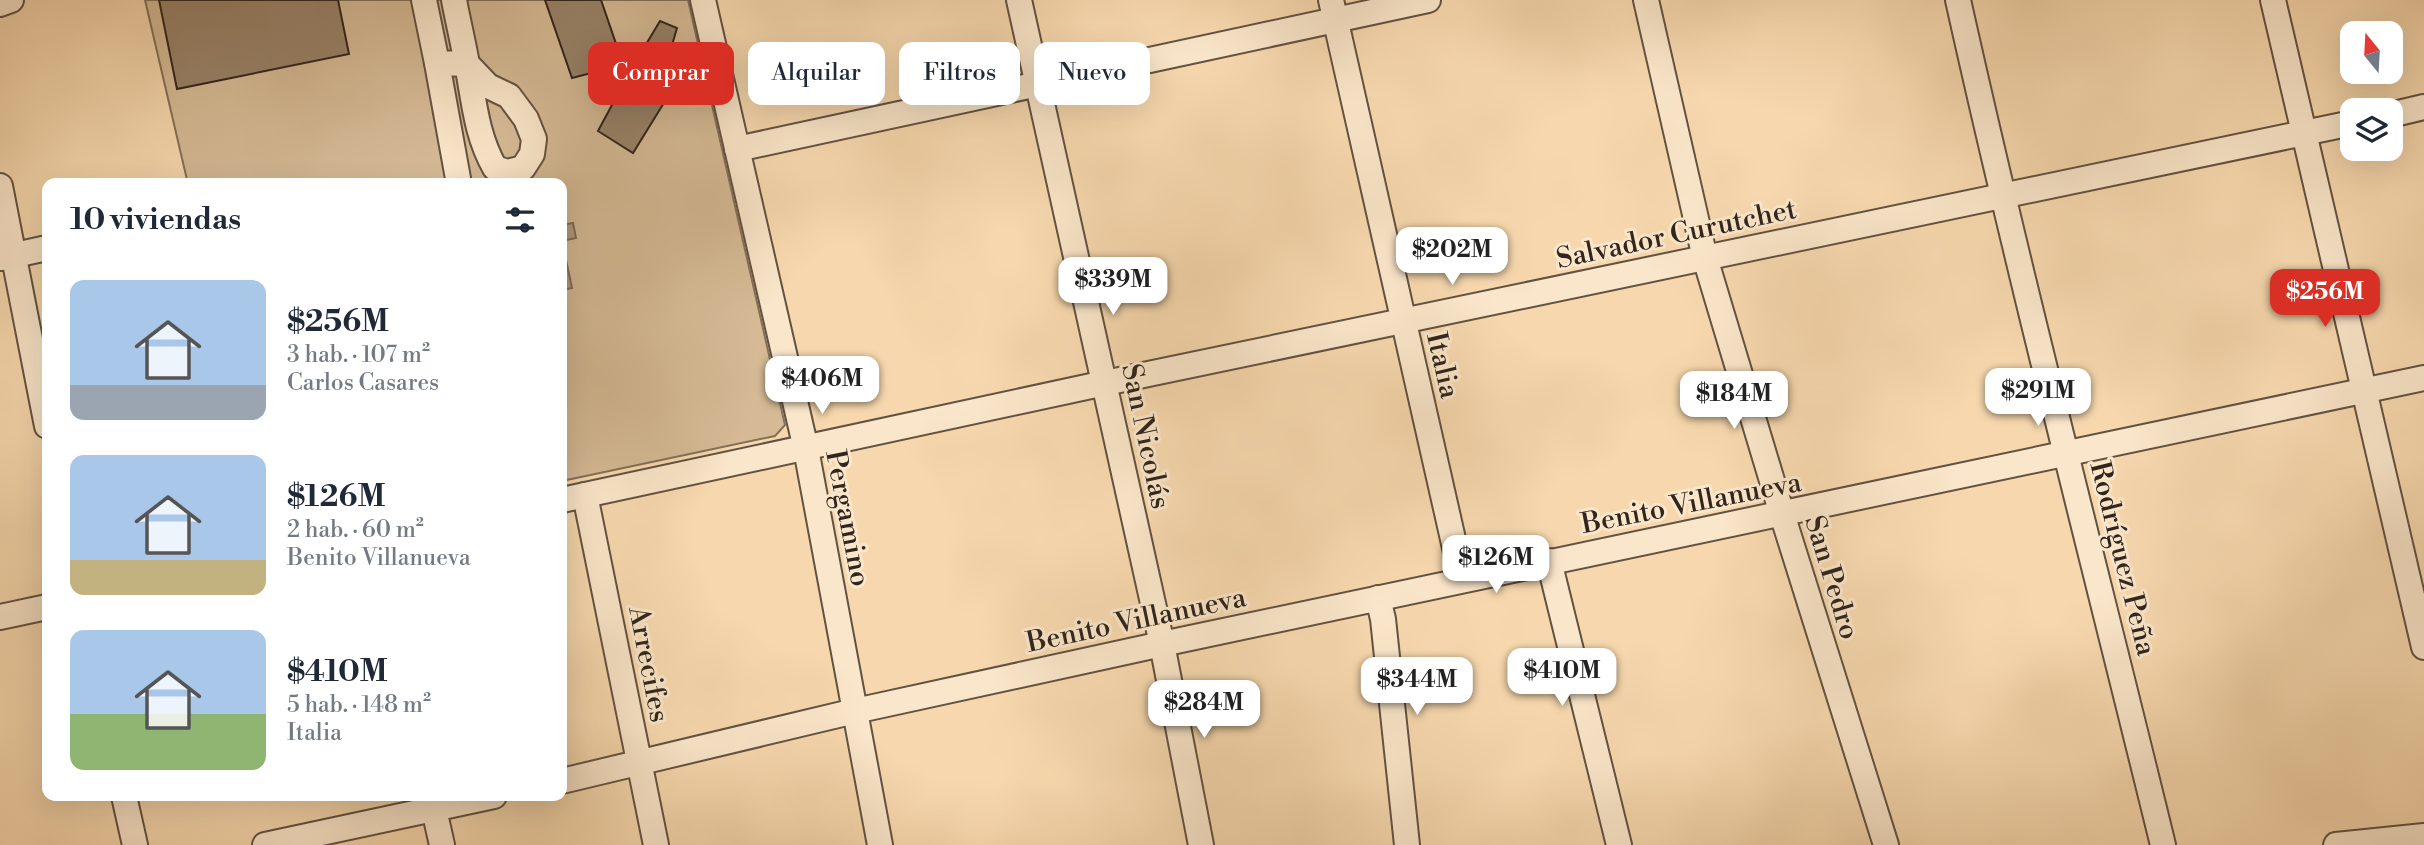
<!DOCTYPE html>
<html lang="es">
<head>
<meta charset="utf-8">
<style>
  :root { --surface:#fff; --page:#f2f2f3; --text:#1f2937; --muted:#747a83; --accent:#d93025 }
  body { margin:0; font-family:"Libre Bodoni",serif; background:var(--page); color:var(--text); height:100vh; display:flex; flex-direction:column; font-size:26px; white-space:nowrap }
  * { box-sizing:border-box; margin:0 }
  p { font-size:23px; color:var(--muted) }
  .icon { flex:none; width:38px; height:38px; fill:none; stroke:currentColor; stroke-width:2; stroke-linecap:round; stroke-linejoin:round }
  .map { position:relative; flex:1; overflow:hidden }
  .drawer { position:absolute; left:42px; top:178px; width:525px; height:623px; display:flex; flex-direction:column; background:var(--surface); border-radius:14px; box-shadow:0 7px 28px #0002 }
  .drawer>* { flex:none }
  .top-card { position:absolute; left:588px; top:42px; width:665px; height:63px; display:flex; gap:14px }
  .needle { width:46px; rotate:342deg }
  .controls { position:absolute; left:2340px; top:21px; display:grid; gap:14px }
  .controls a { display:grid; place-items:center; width:63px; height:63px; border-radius:14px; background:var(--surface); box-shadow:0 7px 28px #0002; font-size:35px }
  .price { position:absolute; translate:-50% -60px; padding:0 16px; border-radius:14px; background:#fff; color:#222; font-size:23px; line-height:46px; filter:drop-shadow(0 2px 4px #0008) }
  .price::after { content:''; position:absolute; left:50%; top:42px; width:21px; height:16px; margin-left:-10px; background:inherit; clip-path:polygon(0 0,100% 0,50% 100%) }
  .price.selected { background:var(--accent); color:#fff }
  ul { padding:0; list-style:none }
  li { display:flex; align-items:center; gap:21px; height:175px; padding:0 28px }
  li span { display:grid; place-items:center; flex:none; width:196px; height:140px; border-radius:14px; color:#555 }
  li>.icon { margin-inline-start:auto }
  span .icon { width:84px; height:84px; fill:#fffc; stroke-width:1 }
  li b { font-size:30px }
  h2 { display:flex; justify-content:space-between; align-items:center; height:84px; padding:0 28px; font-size:30px }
  .chip { padding:0 24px; border-radius:14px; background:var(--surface); box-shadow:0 7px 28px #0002; font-size:24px; line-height:63px }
  .chip.selected { background:var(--accent); color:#fff }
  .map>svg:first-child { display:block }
</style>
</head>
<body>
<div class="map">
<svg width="2424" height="845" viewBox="0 0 2424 845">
  <rect width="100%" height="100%" fill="#f7d8ae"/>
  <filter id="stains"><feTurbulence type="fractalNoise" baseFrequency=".00286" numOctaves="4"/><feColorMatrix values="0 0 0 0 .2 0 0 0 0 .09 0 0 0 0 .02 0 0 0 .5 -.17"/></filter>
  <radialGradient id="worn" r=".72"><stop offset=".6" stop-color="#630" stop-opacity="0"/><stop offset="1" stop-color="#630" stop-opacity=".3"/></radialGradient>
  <path fill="#d5ba95" stroke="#837059" stroke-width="2" d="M145 0H688L785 425 775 436 562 481V184H188Z"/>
  <path fill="#b49b7d" stroke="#806c57" stroke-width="2" d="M573 223 576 238 562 241 572 288 562 290V225Z"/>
  <g fill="#988268" stroke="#31251d" stroke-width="2">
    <path d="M159 0H338L349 54 177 89Z"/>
    <path d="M545 0H601L623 64 642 51 660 21 677 28 670 52 702 76 689 102 670 93 633 153 598 131 619 92 591 73 572 78Z"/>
  </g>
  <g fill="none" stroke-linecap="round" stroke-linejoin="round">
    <defs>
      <g id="minor">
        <path d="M424 0 437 63 467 64 488 86 509 96 526 119 534 139 532 154 523 168 507 172 495 168C476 135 474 100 467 64 463 42 458 21 454 0"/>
        <path d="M703 0 806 449 880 845"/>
        <path d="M1019 0 1162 644 1201 845"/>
        <path d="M1331 0 1462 579"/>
        <path d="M1646 0 1705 258 1782 514 1886 845"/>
        <path d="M1958 0C2021 283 2094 563 2163 845"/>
        <path d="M2273 0 2424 647"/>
        <path d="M0 4 11 0"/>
        <path d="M437 63 459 184"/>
        <path d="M2390 115 2424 107"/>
        <path d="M737 149 1428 0"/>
        <path d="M0 186 47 426"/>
        <path d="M1 258 47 248"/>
        <path d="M585 495 656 845"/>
        <path d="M562 500 1105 383 2352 123"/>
        <path d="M1549 561 1619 845"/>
        <path d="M1378 598 1383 619 1407 845"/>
        <path d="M0 617 47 607"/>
        <path d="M562 781 855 711 1162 644 2424 378"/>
        <path d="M124 796 135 845"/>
        <path d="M431 796 442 845"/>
        <path d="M265 845 494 796"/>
        <path d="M2336 845 2424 836"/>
      </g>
    </defs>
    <use href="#minor" stroke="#625241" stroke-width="28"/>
    <use href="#minor" stroke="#fae6ca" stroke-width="24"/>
  </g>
  <g text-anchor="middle" stroke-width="6" stroke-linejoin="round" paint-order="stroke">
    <g font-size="28" fill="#31251d" stroke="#fae6ca">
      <text transform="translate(1676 233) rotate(-12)" y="10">Salvador Curutchet</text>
      <text transform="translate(1444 365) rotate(77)" y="10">Italia</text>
      <text transform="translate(1147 436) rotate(78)" y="10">San Nicolás</text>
      <text transform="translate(1691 502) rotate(-11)" y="10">Benito Villanueva</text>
      <text transform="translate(849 518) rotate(79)" y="10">Pergamino</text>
      <text transform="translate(2124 558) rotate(76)" y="10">Rodríguez Peña</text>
      <text transform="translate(1833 577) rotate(73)" y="10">San Pedro</text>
      <text transform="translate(1136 619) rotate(-12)" y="10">Benito Villanueva</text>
      <text transform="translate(650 664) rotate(79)" y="10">Arrecifes</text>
    </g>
  </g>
  <rect width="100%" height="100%" filter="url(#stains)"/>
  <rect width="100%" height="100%" fill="url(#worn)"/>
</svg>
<div class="controls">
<a><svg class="needle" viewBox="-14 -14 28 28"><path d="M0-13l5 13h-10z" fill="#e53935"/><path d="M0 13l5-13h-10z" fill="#747a83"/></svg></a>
<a><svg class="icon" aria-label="layers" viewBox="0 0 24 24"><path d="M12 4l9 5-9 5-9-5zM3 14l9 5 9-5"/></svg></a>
</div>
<b class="price" style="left:1452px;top:287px">$202M</b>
<b class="price" style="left:1113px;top:317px">$339M</b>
<b class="price selected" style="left:2325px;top:329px">$256M</b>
<b class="price" style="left:822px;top:416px">$406M</b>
<b class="price" style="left:2038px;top:428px">$291M</b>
<b class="price" style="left:1734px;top:431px">$184M</b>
<b class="price" style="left:1496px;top:595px">$126M</b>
<b class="price" style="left:1562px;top:708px">$410M</b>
<b class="price" style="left:1417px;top:717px">$344M</b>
<b class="price" style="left:1204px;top:740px">$284M</b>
<div class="top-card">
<a class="chip selected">Comprar</a>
<a class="chip">Alquilar</a>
<a class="chip">Filtros</a>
<a class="chip">Nuevo</a>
</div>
<section class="drawer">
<h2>10 viviendas<svg class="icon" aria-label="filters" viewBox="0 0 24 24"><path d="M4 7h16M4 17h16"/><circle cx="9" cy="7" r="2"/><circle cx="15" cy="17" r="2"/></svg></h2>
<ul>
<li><span style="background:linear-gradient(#a9c7e8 75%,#9aa5b1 0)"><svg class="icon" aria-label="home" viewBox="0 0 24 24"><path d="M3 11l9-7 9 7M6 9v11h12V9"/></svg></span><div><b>$256M</b><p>3 hab. · 107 m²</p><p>Carlos Casares</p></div></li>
<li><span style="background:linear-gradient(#a9c7e8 75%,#c2b280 0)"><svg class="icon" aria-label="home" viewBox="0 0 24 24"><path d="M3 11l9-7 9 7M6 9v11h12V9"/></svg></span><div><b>$126M</b><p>2 hab. · 60 m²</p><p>Benito Villanueva</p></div></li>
<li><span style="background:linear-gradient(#a9c7e8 60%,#8fb573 0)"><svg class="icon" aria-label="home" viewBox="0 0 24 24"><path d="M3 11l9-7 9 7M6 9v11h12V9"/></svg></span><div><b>$410M</b><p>5 hab. · 148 m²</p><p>Italia</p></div></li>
</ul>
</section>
</div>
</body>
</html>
